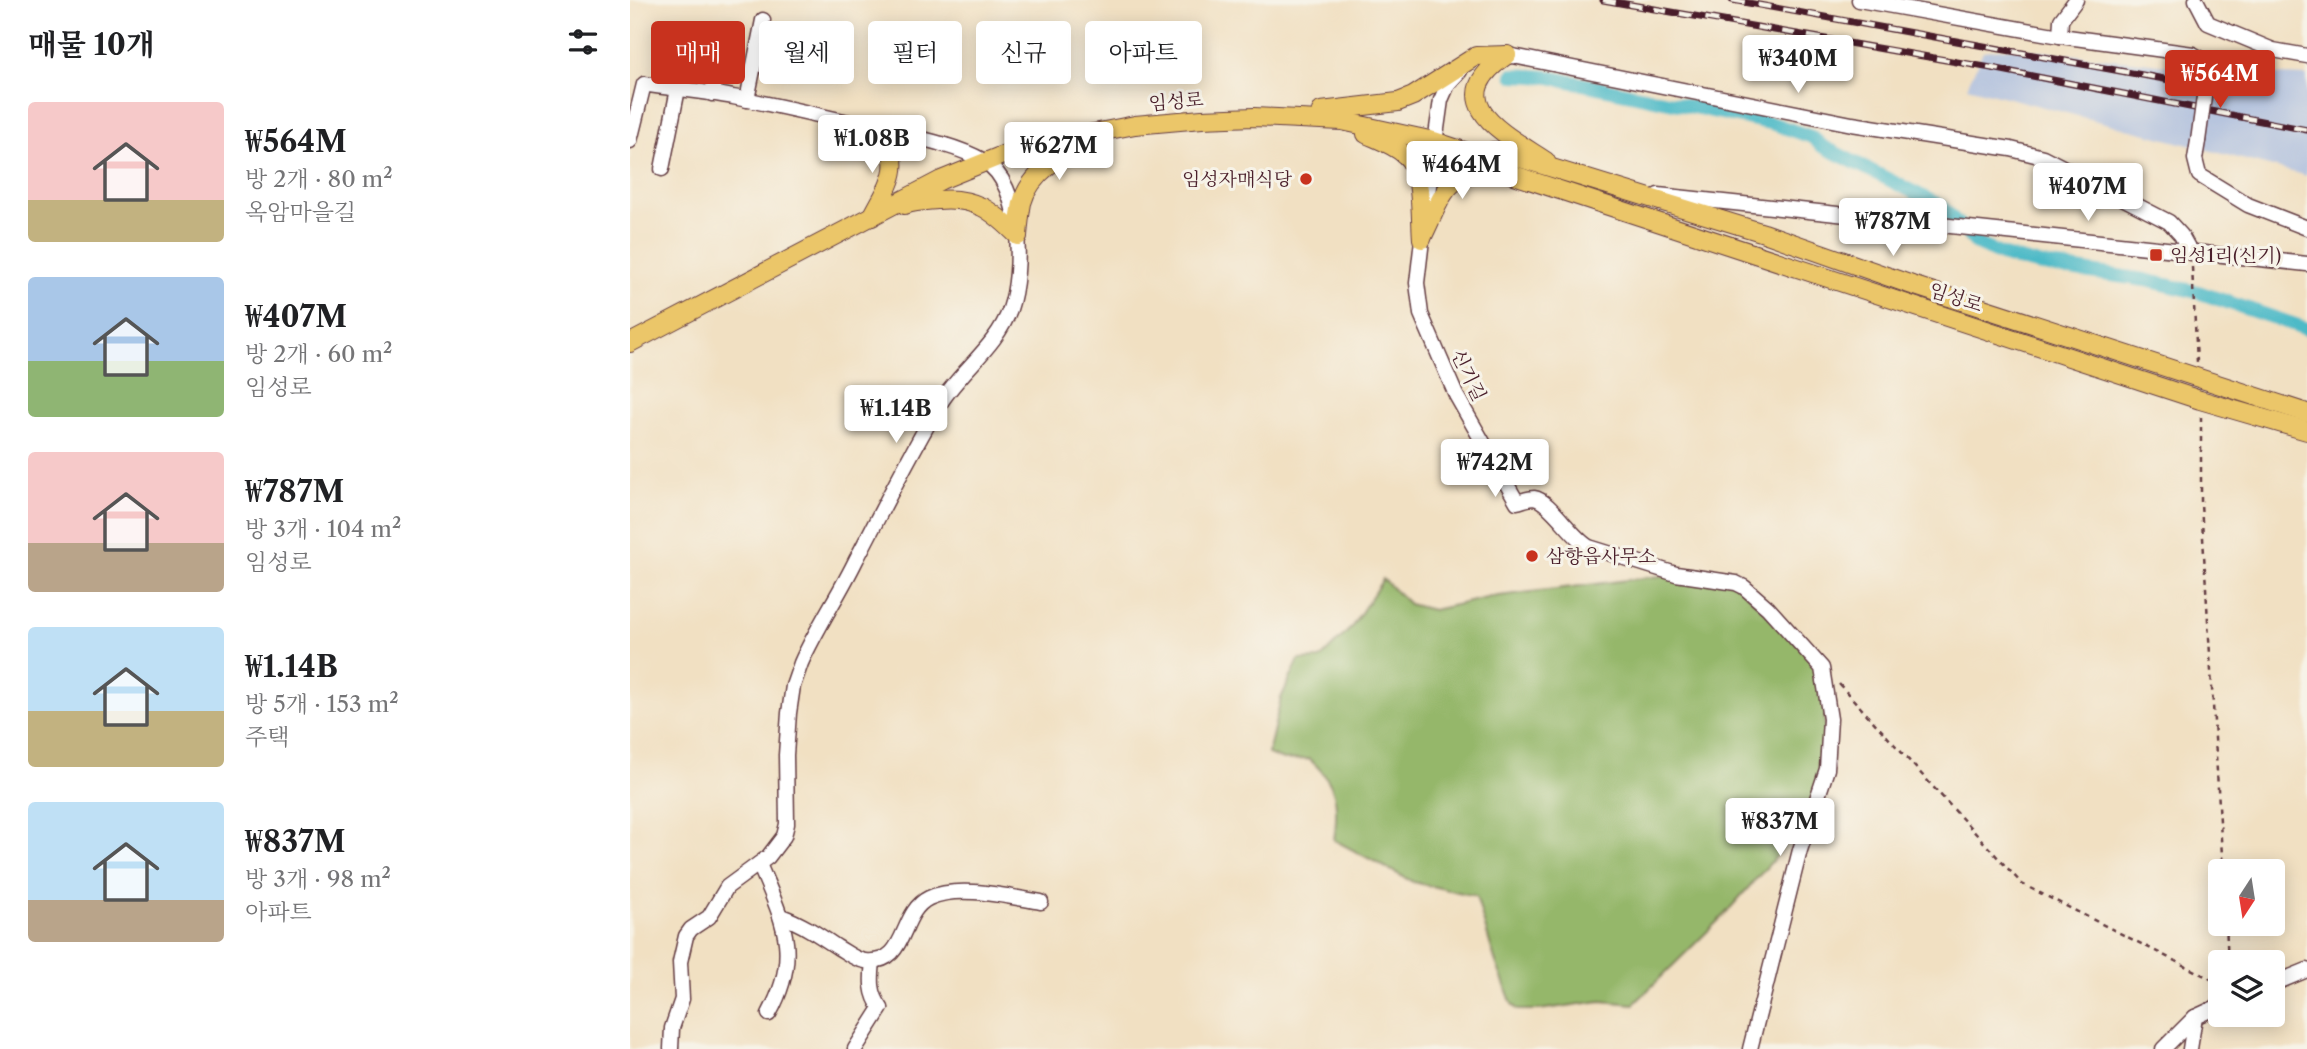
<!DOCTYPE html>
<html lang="ko">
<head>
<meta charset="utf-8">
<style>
  :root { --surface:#fff; --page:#f6f6f6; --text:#202124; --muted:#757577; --accent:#c8321e }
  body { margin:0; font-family:"Libre Caslon Text","Noto Serif KR",serif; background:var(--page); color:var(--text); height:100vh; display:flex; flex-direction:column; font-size:26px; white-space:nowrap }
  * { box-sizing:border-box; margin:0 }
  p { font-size:23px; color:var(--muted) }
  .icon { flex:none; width:38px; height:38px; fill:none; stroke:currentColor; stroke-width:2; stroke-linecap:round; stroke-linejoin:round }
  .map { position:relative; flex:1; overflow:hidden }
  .side { display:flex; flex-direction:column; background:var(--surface); width:630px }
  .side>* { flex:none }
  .guide { position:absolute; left:21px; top:21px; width:665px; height:63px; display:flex; gap:14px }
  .needle { width:46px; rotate:192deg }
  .fabs { position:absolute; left:1578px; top:859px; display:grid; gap:14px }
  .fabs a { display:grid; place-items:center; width:77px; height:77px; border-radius:7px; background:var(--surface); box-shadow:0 4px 18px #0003; font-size:35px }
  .price { position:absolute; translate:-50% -60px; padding:0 16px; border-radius:7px; background:#fff; color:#222; font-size:23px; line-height:46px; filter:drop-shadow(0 2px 4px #0008) }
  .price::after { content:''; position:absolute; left:50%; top:42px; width:21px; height:16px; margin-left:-10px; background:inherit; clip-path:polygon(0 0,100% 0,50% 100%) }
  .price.selected { background:var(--accent); color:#fff }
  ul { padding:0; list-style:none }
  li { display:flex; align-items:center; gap:21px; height:175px; padding:0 28px }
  li span { display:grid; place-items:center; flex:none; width:196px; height:140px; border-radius:7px; color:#555 }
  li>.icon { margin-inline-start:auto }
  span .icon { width:84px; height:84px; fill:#fffc; stroke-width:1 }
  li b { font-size:30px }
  h2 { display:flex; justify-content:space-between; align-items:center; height:84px; padding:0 28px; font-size:30px }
  .pill { padding:0 24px; border-radius:7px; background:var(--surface); box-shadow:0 4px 18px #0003; font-size:24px; line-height:63px }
  .pill.selected { background:var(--accent); color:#fff }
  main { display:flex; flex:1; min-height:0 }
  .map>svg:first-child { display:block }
</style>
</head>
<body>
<main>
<section class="side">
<h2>매물 10개<svg class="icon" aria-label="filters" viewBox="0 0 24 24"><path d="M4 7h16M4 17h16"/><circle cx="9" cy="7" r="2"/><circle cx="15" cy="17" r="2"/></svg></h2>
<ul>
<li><span style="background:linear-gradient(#f6c9c9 70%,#c2b280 0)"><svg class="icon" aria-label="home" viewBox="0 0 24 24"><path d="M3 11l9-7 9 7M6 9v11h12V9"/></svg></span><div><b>₩564M</b><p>방 2개 · 80 m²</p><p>옥암마을길</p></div></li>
<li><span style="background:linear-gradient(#a9c7e8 60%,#8fb573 0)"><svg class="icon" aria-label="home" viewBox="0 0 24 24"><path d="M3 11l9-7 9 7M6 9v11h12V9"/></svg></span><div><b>₩407M</b><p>방 2개 · 60 m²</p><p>임성로</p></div></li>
<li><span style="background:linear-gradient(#f6c9c9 65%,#b9a48a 0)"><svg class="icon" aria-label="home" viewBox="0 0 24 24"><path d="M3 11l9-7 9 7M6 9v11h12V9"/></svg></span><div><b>₩787M</b><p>방 3개 · 104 m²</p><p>임성로</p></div></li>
<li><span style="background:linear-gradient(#bfe0f5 60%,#c2b280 0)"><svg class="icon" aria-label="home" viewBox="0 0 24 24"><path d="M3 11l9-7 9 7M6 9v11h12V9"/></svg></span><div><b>₩1.14B</b><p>방 5개 · 153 m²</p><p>주택</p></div></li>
<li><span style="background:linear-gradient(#bfe0f5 70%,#b9a48a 0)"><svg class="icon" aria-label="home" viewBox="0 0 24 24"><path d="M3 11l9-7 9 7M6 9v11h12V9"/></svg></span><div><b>₩837M</b><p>방 3개 · 98 m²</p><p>아파트</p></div></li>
</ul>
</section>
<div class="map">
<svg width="1677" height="1049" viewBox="0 0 1677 1049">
  <rect width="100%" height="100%" fill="#f7f3e8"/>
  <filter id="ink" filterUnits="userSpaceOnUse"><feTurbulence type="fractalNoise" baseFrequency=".0143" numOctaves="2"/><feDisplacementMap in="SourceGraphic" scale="14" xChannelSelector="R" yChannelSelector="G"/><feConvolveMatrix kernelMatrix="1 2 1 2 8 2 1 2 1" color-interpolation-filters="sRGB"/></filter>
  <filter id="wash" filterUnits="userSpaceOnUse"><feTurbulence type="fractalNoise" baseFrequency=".00686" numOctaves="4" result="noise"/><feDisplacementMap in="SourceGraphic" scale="28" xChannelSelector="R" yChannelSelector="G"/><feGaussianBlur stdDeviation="1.57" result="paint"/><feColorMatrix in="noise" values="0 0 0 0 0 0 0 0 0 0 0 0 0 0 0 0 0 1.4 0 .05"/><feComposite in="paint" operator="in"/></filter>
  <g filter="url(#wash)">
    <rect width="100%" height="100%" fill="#f1e0c2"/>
    <path fill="#b7c5de" d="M1381 48 1622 74 1677 76V176L1337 87 1353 51Z"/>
    <path fill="#95b76b" stroke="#706b4b" stroke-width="2" d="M1046 574 1106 583 1192 668 1195 687 1194 779 1152 850 1094 915 1004 1004 971 1001 909 1010H888L882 1004 864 957 846 896 783 882 704 840C709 805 708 783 679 759L653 760 638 754 651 698 669 660 690 659 721 628 753 579 779 604 803 610 861 597Z"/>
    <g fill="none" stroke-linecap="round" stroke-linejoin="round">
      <path stroke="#4dbac7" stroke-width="14" d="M883 75 919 77 1144 124 1182 137 1192 146 1311 206 1347 244 1374 256 1406 264 1515 280 1568 292 1677 329"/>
    </g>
  </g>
  <g filter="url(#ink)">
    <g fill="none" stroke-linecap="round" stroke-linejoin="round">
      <defs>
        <g id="minor">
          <path d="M1229 0 1430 36 1563 54 1575 61 1577 75"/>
          <path d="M1566 0 1578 23 1643 50 1677 56"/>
          <path d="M1430 36 1431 20 1446 0"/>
          <path d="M869 57 883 56 1222 124 1381 149 1413 157 1539 222 1551 235 1561 253"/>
          <path d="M82 94 89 48"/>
          <path d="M117 100 133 20"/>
          <path d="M0 141 14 84C44 89 74 91 103 97 152 106 200 118 248 129 282 137 322 143 354 161 393 184 393 271 380 309 367 346 332 369 311 402 280 453 254 507 226 560 209 595 187 627 171 663L163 686 159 713 156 755 157 824 154 836 138 857 97 887 79 917 61 929 56 936 50 962 52 999 42 1028 41 1049"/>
          <path d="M1568 141 1565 159 1569 175 1618 205 1677 228"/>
          <path d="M32 169 48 89"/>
          <path d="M1028 195 1677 264"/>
          <path d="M796 207 811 100 818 84 830 71"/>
          <path d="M793 231 787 283 791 314 826 395 887 502C892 501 898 498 904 498 920 500 941 537 959 547L1046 574 1106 583 1114 587 1138 608 1192 668 1200 719 1197 769 1170 850 1120 1049"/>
          <path d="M129 864C153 921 172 954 139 1014"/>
          <path d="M151 916C171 923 189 935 207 947 216 952 225 960 235 961 279 965 268 913 299 898 329 884 379 897 411 902"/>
          <path d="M1643 984 1677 970"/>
          <path d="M225 1049 251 1008C240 994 241 979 243 962"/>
          <path d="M1533 1049 1565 1017"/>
          <path d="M1560 1049 1565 1017 1591 1005"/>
        </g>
        <g id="major">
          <path d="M877 55C808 102 875 134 916 161"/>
          <path d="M691 111 768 102 783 96 846 56 877 55"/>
          <path d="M736 134C749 140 764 145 775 155 793 169 790 217 792 239"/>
          <path d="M846 155 864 151 880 155 1134 233 1282 285 1677 413"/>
          <path d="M275 205C285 201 296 201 307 200 345 196 363 211 388 236"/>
          <path d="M242 217C260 182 275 167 251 130"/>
          <path d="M388 236C389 225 390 213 392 203 400 172 435 153 460 139"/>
          <path d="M793 236C814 193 816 169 871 173"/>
          <path d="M0 343 311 180 380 152 428 140 505 125 572 119 624 117 712 121 804 141 846 155 861 167 881 174 1570 400 1677 431"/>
        </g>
      </defs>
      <use href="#minor" stroke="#633c42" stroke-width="17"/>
      <use href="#major" stroke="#633c42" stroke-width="20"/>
      <g stroke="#633c42" stroke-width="2.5" stroke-dasharray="5 5" stroke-linecap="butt">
        <path d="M1562 267 1567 362"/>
        <path d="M1571 417V504L1593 872"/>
        <path d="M1209 684 1392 884 1591 984"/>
        <path d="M1596 924 1598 962"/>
      </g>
      <use href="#minor" stroke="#fff" stroke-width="14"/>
      <use href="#major" stroke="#ebc669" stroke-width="18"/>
      <defs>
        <g id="rail">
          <path d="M973 0 1367 69 1677 130"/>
          <path d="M1102 0 1556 83"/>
        </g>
      </defs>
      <use href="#rail" stroke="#4a1f2b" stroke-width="7"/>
      <use href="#rail" stroke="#f7f3e8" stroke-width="4.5" stroke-dasharray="13" stroke-linecap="butt"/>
      <defs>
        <path id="minor-bridge" d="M1568 141 1577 75"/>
      </defs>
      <use href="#minor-bridge" stroke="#633c42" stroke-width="17" stroke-linecap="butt"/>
      <use href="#minor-bridge" stroke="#fff" stroke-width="14"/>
    </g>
  </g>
  <g fill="#c8321e" stroke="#f7f3e8" stroke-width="2.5">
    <circle cx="676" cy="179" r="7"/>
    <rect x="1519" y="248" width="14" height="14" rx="3.5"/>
    <circle cx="902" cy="556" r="7"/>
  </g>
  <g text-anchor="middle" stroke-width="6" stroke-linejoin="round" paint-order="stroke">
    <g font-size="19" fill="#4a1f2b" stroke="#f7f3e8">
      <text transform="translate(546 101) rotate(-5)" y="7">임성로</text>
      <text transform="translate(1326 297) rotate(18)" y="7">임성로</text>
      <text transform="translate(839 375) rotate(64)" y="7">신기길</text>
    </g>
    <g font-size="19" fill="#4a1f2b" stroke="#f7f3e8" text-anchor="start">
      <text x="662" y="186" text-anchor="end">임성자매식당</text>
      <text x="1540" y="262">임성1리(신기)</text>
      <text x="916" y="563">삼향읍사무소</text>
    </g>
  </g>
</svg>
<div class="fabs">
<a><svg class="needle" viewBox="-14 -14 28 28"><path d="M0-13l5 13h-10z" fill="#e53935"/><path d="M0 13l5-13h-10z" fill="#757577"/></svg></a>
<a><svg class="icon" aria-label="layers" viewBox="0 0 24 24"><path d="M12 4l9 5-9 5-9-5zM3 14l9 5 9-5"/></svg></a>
</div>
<b class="price" style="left:1168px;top:95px">₩340M</b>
<b class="price selected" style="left:1590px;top:110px">₩564M</b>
<b class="price" style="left:242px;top:175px">₩1.08B</b>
<b class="price" style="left:429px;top:182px">₩627M</b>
<b class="price" style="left:832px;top:201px">₩464M</b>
<b class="price" style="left:1458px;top:223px">₩407M</b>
<b class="price" style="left:1263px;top:258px">₩787M</b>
<b class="price" style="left:266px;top:445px">₩1.14B</b>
<b class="price" style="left:865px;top:499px">₩742M</b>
<b class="price" style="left:1150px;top:858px">₩837M</b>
<div class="guide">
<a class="pill selected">매매</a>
<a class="pill">월세</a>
<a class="pill">필터</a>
<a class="pill">신규</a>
<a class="pill">아파트</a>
</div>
</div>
</main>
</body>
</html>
